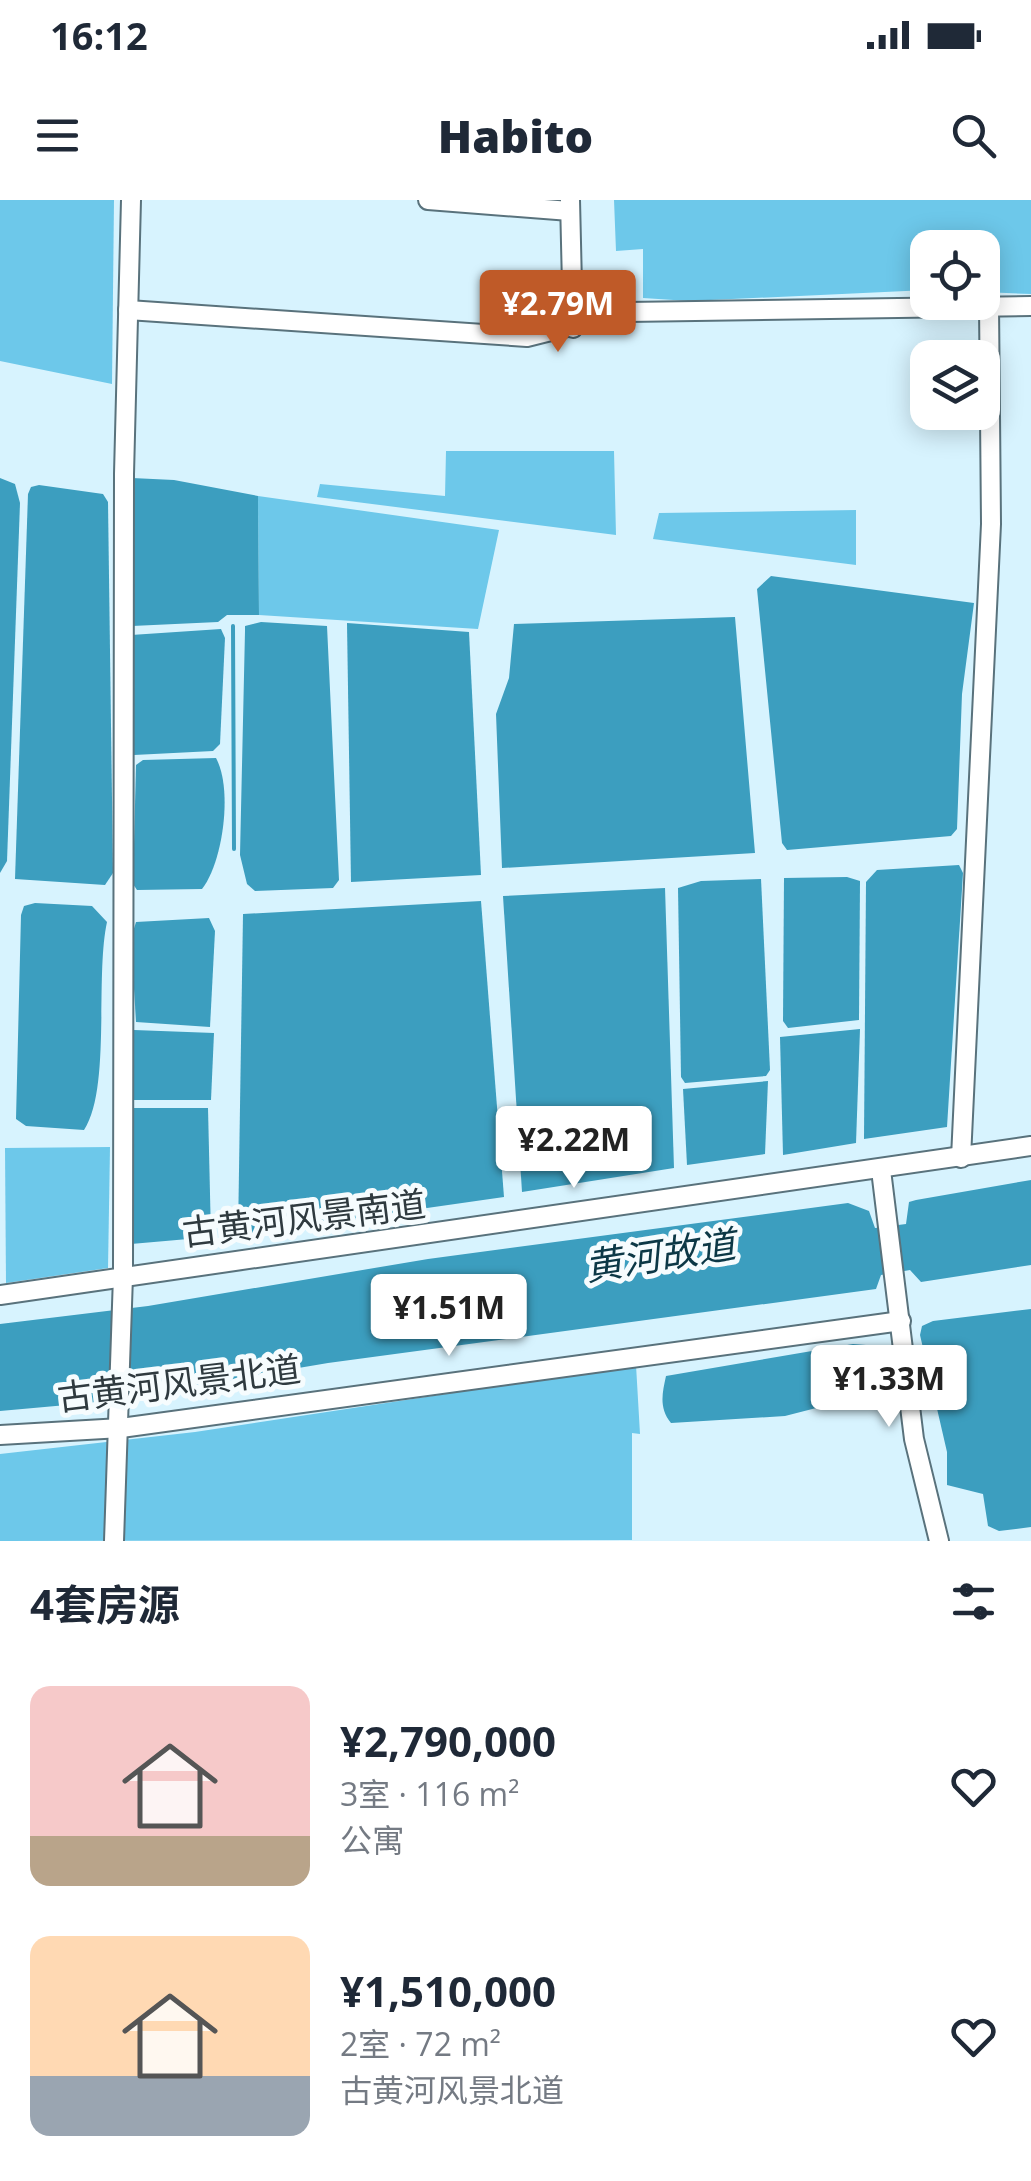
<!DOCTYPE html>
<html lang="zh">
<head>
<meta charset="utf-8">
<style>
  :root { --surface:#fff; --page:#f2f2f3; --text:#1f2937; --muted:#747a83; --accent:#bf5a28 }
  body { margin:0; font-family:"Open Sans","Noto Sans SC",sans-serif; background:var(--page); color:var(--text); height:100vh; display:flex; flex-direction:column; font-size:38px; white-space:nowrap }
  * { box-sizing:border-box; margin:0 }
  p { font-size:32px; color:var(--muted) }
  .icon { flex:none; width:55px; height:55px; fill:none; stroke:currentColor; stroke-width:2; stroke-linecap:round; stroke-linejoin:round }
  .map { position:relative; height:1341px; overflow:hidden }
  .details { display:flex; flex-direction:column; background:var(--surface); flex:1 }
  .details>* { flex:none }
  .tools { position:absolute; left:910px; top:30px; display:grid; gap:20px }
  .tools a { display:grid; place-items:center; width:90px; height:90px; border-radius:20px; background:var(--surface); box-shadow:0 5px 25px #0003; font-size:50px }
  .price { position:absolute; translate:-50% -85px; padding:0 22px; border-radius:10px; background:#fff; color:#222; font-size:32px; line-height:65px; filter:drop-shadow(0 2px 5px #0008) }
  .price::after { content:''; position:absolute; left:50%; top:60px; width:30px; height:22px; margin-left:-15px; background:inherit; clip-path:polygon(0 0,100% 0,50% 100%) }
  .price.active { background:var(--accent); color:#fff }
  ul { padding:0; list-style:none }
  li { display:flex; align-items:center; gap:30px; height:250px; padding:0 30px }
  li span { display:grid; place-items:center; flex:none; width:280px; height:200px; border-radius:20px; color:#555 }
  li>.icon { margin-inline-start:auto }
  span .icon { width:120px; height:120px; fill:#fffc; stroke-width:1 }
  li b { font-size:42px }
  h2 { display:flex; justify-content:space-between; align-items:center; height:120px; padding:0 30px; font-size:42px }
  .status { display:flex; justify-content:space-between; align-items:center; height:70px; padding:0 50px; background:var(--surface); direction:ltr }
  .status svg { height:28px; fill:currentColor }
  header { display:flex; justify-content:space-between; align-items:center; height:130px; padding:0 30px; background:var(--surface); font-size:45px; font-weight:800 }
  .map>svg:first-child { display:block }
</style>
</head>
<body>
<div class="status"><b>16:12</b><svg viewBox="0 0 49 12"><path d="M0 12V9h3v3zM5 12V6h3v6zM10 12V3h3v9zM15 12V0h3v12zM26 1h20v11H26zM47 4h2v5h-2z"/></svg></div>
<header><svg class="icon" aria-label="menu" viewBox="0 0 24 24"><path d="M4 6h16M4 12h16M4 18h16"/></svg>Habito<svg class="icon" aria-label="search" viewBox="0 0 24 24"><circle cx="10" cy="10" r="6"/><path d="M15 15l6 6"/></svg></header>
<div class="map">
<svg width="1031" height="1341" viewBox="0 0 1031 1341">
  <rect width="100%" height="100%" fill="#d7f3fe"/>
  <g fill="#6dc8ea">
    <path d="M0 0H114L112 184 0 161Z"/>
    <path d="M614 0H1031V94L983 92 982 48H928L927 90 689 101 643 98V49L616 51Z"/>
    <path d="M446 251H614L616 335 317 297 320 284 445 296Z"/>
    <path d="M258 296 499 330 478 429 259 415Z"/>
    <path d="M856 310V365L653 339 659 313Z"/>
    <path d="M110 947 108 1068 6 1083 5 948Z"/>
    <path d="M636 1165 640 1234 632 1233V1340L0 1341V1254L195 1232Z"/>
  </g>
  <g fill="#3c9ebf">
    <path d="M0 278 15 284 20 303 7 661 0 673Z"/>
    <path d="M132 278 174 280 258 296 259 415H227L218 422 132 426Z"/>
    <path d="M39 285 103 294 108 302 113 673 105 685 15 679 28 294 31 287Z"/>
    <path d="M771 376 974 403 962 494 957 629 951 636 787 650 782 643 757 389Z"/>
    <path d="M735 417 755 653 502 668 496 514 509 478 514 424Z"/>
    <path d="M261 422 327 426 339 680 333 688 255 691 247 684 240 655 245 431V426Z"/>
    <path d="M347 423 469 432 481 675 351 682Z"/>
    <path d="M221 429 225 438 220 544 213 551 134 555 129 550 131 435Z"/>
    <path d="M216 558C233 589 223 662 202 689L137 690 133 684 136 565 143 560Z"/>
    <path d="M959 665 963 673 947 927 864 939 866 682 877 670Z"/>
    <path d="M847 677 860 681 859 820 788 828 783 821 784 678Z"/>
    <path d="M761 679 770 870 766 876 685 883 681 877 678 688 701 681Z"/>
    <path d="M665 688 674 968 522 992 503 696Z"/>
    <path d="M481 701 504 997 238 1035 243 714Z"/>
    <path d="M35 703 92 706 107 722C95 777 111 889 84 930L26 926 16 919 21 715 24 706Z"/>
    <path d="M209 718 215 731 210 827 136 822 131 738 136 722Z"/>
    <path d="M860 829 856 943 783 955 780 837Z"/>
    <path d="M134 830 214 833 211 900H133Z"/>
    <path d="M768 881 765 954 687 965 683 889Z"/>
    <path d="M132 908H208L211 1037 131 1044Z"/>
    <path d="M1031 980V1065L921 1082 910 1070 881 1075 876 1089 328 1163 89 1203 0 1211V1124L148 1106 428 1059 848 1003 869 1011 875 1028 906 1024 909 1002 916 1000Z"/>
    <path d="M1031 1109V1327L999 1331 988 1326 983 1294 947 1285V1252L920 1135 922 1126 933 1121Z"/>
    <path d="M853 1144 866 1145C877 1158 879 1181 876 1198L868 1202 859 1197 785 1216 671 1223C659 1208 662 1194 666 1176Z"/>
  </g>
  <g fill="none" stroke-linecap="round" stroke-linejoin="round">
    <path stroke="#3c9ebf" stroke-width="4" d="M233 426 234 649"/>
    <defs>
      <g id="minor">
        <path d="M428 0 570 11"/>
        <path d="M570 0 573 128"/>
        <path d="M128 110 527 137 627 112 1031 106"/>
        <path d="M961 958 991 324 989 105"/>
        <path d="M881 970 914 1239 939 1341"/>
        <path d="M0 1095 1031 946"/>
        <path d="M0 1235 121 1228 901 1121"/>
        <path d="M114 1341 123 1076 124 274 131 0"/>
      </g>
    </defs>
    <use href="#minor" stroke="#59727c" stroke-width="22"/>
    <use href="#minor" stroke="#fff" stroke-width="18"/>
  </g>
  <g text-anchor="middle" stroke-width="10" stroke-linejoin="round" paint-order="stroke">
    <g font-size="35" fill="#2f3a3f" stroke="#f6fcfe">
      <text transform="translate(304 1019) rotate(-7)" y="12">古黄河风景南道</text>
      <text transform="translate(179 1184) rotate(-7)" y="12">古黄河风景北道</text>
    </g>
    <g font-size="38" font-style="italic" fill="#0c3846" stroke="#f6fcfe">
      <text transform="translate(660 1056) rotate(-9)" y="13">黄河故道</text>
    </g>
  </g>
</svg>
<div class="tools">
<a><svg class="icon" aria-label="locate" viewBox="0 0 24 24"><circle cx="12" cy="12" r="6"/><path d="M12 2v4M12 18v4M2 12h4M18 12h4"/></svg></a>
<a><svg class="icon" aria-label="layers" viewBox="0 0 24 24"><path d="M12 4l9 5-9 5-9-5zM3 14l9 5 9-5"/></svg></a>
</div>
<b class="price active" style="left:558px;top:155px">¥2.79M</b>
<b class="price" style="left:574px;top:991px">¥2.22M</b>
<b class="price" style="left:449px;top:1159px">¥1.51M</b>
<b class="price" style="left:889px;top:1230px">¥1.33M</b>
</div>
<section class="details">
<h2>4套房源<svg class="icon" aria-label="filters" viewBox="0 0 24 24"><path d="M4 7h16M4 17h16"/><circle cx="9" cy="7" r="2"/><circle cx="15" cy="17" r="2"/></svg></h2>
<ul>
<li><span style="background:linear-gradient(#f6c9c9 75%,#b9a48a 0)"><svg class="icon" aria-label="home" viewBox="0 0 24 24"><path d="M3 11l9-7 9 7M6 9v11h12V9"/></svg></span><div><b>¥2,790,000</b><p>3室 · 116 m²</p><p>公寓</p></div><svg class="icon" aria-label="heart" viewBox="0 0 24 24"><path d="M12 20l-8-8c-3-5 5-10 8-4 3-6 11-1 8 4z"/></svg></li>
<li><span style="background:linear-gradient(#ffd9b3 70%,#9aa5b1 0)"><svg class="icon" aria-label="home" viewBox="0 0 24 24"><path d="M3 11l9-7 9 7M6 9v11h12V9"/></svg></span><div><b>¥1,510,000</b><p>2室 · 72 m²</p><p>古黄河风景北道</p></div><svg class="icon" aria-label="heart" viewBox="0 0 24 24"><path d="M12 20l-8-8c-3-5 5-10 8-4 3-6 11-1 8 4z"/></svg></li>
</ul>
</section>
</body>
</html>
